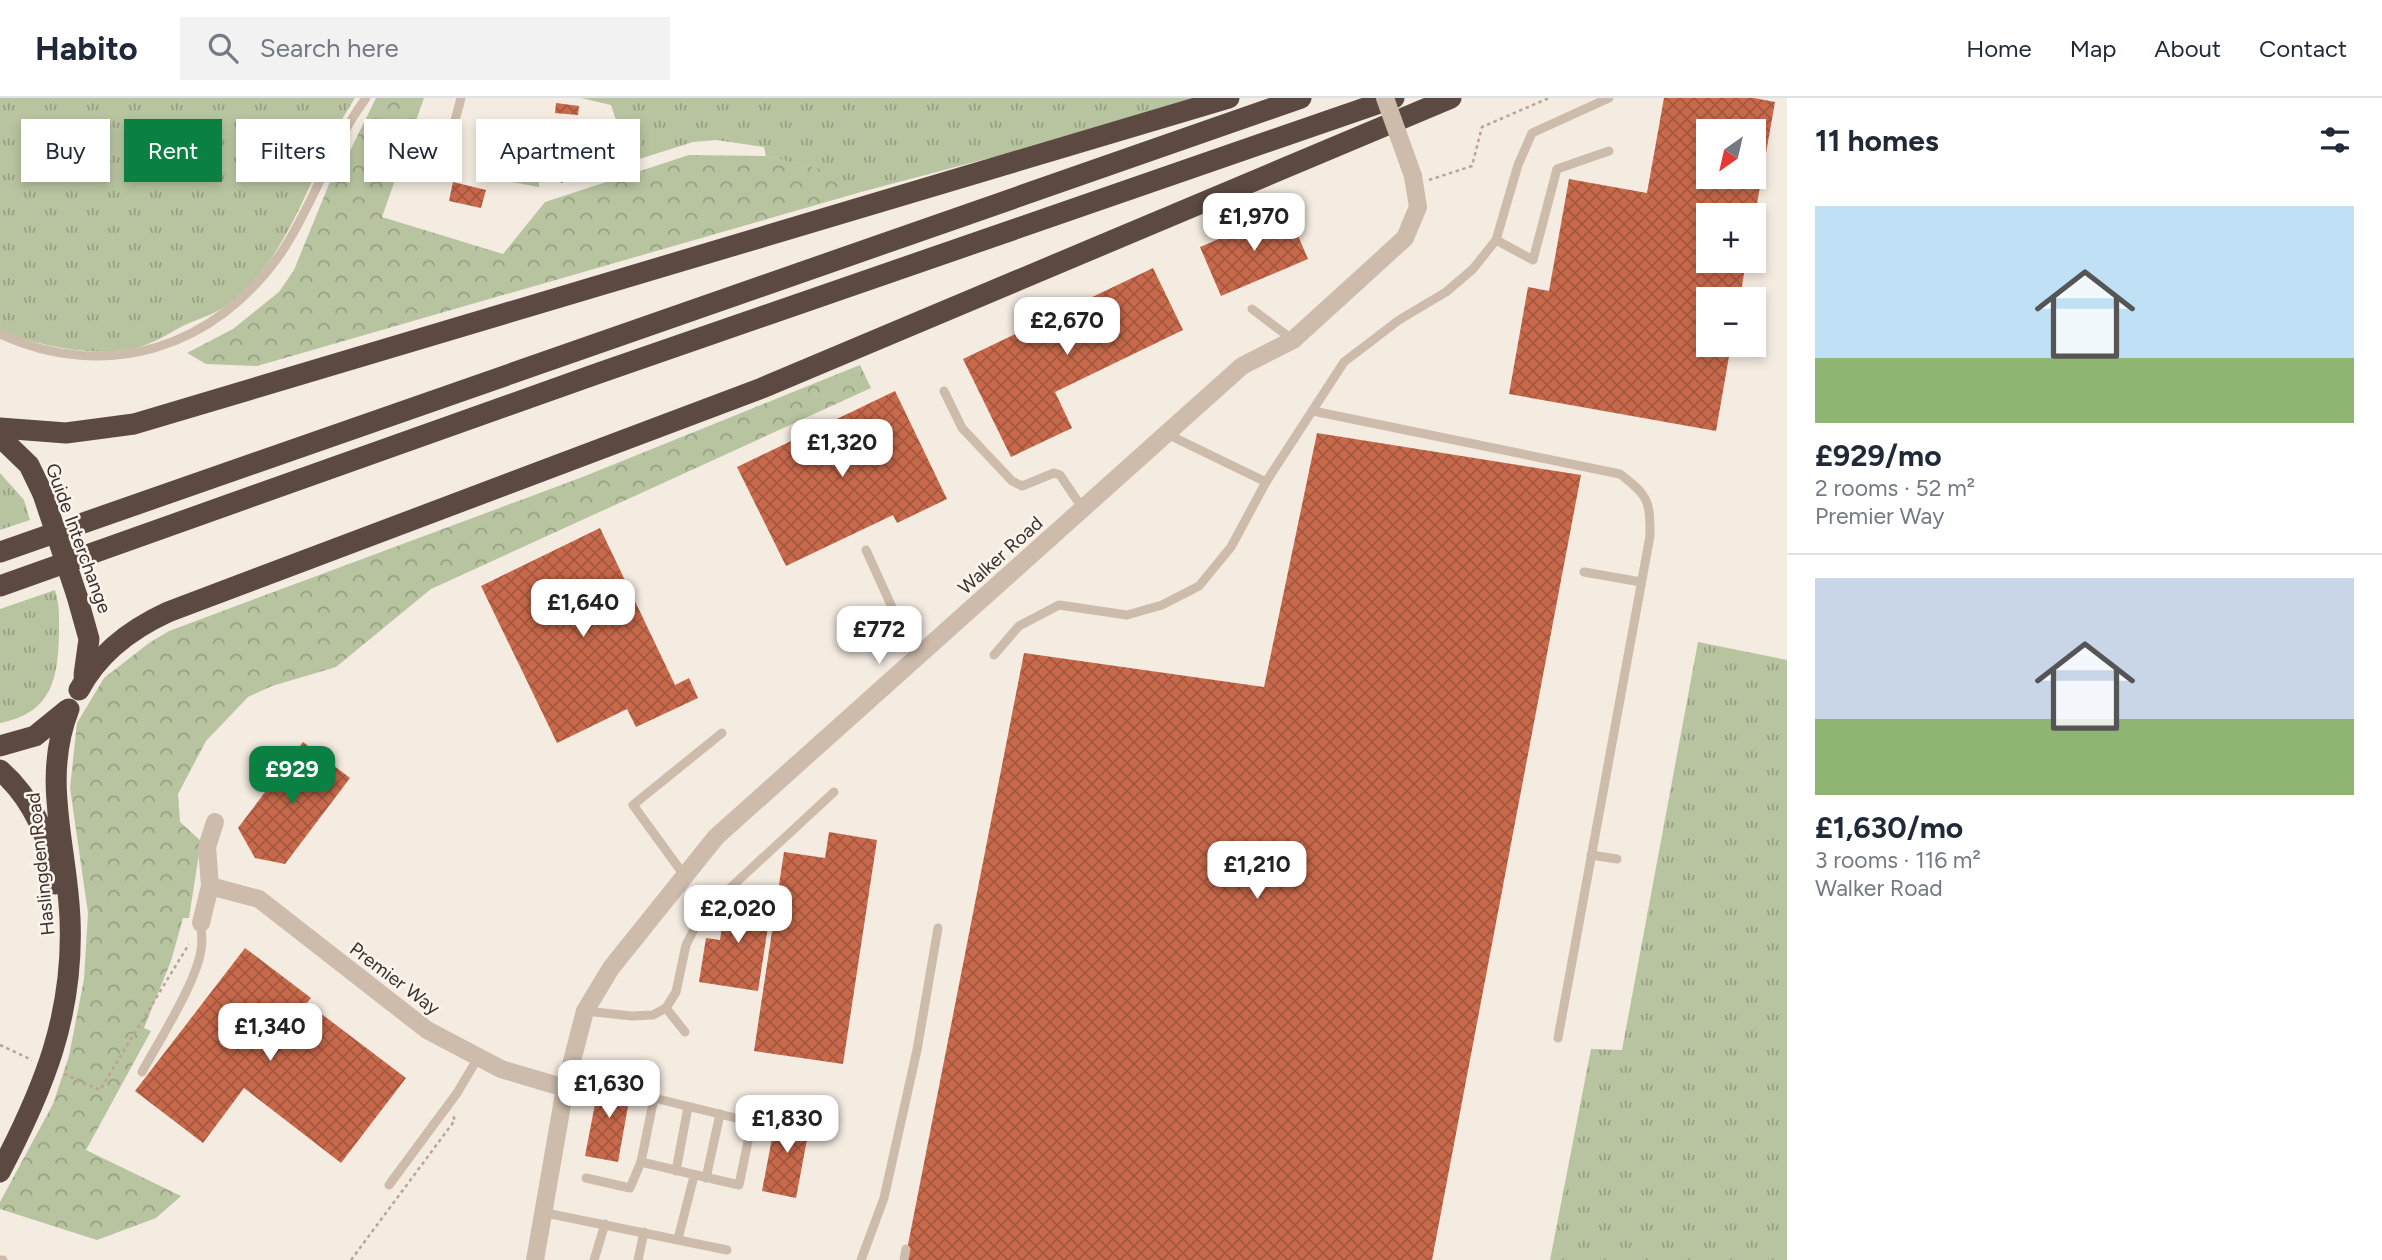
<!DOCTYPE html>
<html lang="en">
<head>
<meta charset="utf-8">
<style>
  :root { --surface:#fff; --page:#f2f2f3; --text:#1f2937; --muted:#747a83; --line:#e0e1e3; --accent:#0b8043 }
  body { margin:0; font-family:Figtree,sans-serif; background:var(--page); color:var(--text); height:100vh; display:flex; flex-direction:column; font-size:26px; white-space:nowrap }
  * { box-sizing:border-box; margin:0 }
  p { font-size:23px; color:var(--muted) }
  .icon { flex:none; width:38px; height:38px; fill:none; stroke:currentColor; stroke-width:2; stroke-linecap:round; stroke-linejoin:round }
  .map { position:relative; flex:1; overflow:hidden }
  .panel { display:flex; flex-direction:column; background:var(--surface); width:595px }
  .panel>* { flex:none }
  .guide { position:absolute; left:21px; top:21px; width:665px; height:63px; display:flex; gap:14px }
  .needle { width:46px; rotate:214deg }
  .tools { position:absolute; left:1696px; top:21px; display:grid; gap:14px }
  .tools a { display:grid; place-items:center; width:70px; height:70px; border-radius:0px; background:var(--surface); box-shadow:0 4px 10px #0003; font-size:35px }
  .price { position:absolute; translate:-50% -60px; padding:0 16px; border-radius:14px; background:#fff; color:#222; font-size:23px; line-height:46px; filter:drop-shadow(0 2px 4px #0008) }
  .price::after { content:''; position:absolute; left:50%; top:42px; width:21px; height:16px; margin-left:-10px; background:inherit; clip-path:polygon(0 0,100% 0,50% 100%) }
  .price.current { background:var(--accent); color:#fff }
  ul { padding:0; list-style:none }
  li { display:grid; align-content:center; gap:14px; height:371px; padding:0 28px }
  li+li { border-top:2px solid var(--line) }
  li span { display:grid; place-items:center; height:217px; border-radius:0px; color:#555 }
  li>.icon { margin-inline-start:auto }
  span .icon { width:126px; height:126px; fill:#fffc; stroke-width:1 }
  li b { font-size:30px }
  h2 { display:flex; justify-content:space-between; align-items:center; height:84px; padding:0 28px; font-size:30px }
  .chip { padding:0 24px; border-radius:0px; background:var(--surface); box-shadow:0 4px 10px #0003; font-size:24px; line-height:63px }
  .chip.current { background:var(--accent); color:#fff }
  header { display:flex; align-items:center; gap:42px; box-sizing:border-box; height:98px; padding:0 35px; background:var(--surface); border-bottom:2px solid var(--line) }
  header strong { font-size:33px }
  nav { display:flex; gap:38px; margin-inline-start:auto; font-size:24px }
  .search { width:490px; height:63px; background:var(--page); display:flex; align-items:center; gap:18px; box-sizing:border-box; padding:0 24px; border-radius:0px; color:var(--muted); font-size:26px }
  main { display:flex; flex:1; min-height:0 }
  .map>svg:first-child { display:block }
</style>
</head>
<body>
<header>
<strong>Habito</strong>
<div class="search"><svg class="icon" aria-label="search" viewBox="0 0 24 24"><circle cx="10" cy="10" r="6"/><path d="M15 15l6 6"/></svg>Search here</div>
<nav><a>Home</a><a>Map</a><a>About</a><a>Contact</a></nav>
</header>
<main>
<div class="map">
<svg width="1787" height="1162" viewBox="0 0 1787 1162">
  <defs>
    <pattern id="grass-tufts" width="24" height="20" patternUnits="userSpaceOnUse" patternTransform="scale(1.75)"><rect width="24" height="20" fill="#b8c4a0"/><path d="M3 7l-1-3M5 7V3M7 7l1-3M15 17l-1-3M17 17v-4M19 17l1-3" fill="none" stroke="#97a083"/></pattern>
    <pattern id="forest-crowns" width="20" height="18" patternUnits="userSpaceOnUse" patternTransform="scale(1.75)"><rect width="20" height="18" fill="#b8c4a0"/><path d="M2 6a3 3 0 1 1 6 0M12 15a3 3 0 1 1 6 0" fill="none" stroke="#97a083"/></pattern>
    <pattern id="building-cross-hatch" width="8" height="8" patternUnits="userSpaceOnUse" patternTransform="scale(1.75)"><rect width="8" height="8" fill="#c8694b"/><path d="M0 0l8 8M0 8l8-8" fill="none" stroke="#a4573f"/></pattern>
  </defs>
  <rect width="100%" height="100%" fill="#f4ebe1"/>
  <g fill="url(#grass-tufts)">
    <path d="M0 0H355C311 66 295 157 227 207 213 218 195 221 179 230 165 238 152 246 136 250 93 260 41 248 0 233Z"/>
    <path d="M581 0H1192L1035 48 861 94 830 74 766 58 764 49 716 42 693 44 595 75 594 58 613 51 622 40 611 7Z"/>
    <path d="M0 375 24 402 30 422 0 432Z"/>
    <path d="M55 492C60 507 59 520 59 535 58 581 52 615 0 625V511Z"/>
    <path d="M1698 544 1787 562V1162H1550L1591 951 1622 952Z"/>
  </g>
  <g fill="url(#forest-crowns)">
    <path d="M376 0H424L382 119 503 156 545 104 689 57 766 58 832 74 861 94 257 268 206 266 187 255 233 231 279 194 294 172 334 74 344 65Z"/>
    <path d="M860 267 871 290 431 491 336 569 272 588 248 599 206 643 178 696 180 724 201 743 189 820H183L171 863 144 930 151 933 86 1052 181 1098 156 1120 97 1142 0 1111V1104L53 1006 69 958 84 881 88 815 70 690 77 625 104 580 149 545 169 533 580 380Z"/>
  </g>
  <path fill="#b8c4a0" d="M509 26 542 28 539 89 506 83Z"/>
  <g fill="url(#building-cross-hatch)" fill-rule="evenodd">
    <path d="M1664 0H1754L1775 4 1755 117H1708V163H1746L1740 201H1708V247H1731L1716 333 1509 296 1528 189 1549 193 1569 81 1647 95ZM1708 33H1754V79H1708Z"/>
    <path d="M556 5 579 8 578 17 555 15Z"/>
    <path d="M425 21 439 25 432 50 418 47Z"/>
    <path d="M549 35 562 36 560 65 574 66 576 37H587L585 76 561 85 560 82 550 83 547 66Z"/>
    <path d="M453 84 486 92 481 110 449 103Z"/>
    <path d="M1287 112 1308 161 1221 198 1200 149Z"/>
    <path d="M1153 170 1183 232 1055 294 1072 330 1011 359 963 261Z"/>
    <path d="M895 293 947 401 897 425 893 417 786 468 737 369Z"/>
    <path d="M1317 335 1581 377 1432 1162H905L1024 555 1264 589Z"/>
    <path d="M600 430 675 587 689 580 698 600 636 629 627 611 557 645 481 488Z"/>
    <path d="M303 644 350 680 285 766 255 760 238 730Z"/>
    <path d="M829 734 877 742 843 966 754 953 784 754 825 760Z"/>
    <path d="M727 795 772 803 758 893 699 884 706 840 720 842Z"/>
    <path d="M245 850 311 900 307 905 406 980 341 1065 244 990 203 1045 135 993Z"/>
    <path d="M600 980 632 986 618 1064 585 1058Z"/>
    <path d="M777 1014 811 1020 796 1100 762 1093Z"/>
  </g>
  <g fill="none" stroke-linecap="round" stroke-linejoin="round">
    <g stroke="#b9a596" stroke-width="2.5" stroke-dasharray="3.5 3.5" stroke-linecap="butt">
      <path d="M1429 82 1472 68 1482 29 1549 0"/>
      <path d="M0 947 32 962"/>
      <path d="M64 976 100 992 189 846"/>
      <path d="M351 1162 455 1022 453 1018"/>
    </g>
    <g stroke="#cdbbac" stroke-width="9">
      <path d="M447 53 461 0"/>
      <path d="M1496 142 1533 162 1557 71 1609 53"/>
      <path d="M1252 211 1293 242"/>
      <path d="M0 236C107 285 215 250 281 155 314 106 331 47 366 0"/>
      <path d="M944 293 962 330 1012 383 1022 388 1054 375 1060 377 1083 411"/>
      <path d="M1313 313 1620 376C1649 398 1650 403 1650 438L1558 940"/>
      <path d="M1167 336 1266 384 1344 264 1399 222 1446 194 1473 171 1496 142 1518 67 1532 35 1609 0"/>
      <path d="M866 452 901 529 923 554"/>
      <path d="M1584 474 1641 484"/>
      <path d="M994 557 1019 528 1059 507 1127 517 1162 507 1199 488 1231 449 1266 384"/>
      <path d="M1591 757 1617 761"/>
      <path d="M684 777 633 707 722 635"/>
      <path d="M666 910 685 934"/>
      <path d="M585 913 632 918 653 917 666 910 676 894 686 847 702 816 834 694"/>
      <path d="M142 974C158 945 197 883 201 852 203 843 201 834 201 825"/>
      <path d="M654 1000 752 1024 739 1087 641 1064Z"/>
      <path d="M676 1073 688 1009"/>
      <path d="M586 1080 630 1090 641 1064"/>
      <path d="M706 1080 720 1016"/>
      <path d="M389 1087 457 995 479 958"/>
      <path d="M541 1114 727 1152"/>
      <path d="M678 1141 694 1078"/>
      <path d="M0 1162H3"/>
      <path d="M594 1162 605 1126"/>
      <path d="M638 1162 644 1134"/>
      <path d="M861 1162 884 1100 917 952 938 830"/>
      <path d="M904 1162 906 1151"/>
    </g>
    <g stroke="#cdbbac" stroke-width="18">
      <path d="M210 788 259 801 427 932 501 971 565 990"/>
      <path d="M201 825 210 788 207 749 215 724"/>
      <path d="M535 1162 565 990 585 913 611 870 716 739 1242 268 1293 242 1405 140 1418 109 1413 78"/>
    </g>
    <g stroke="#5c4a42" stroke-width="21">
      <path d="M0 330 66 335 134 326 1229 0"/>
      <path d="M0 339 29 367 43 396"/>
      <path d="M0 454 1301 0"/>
      <path d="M0 488 599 275 1394 0"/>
      <path d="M77 498 89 541 84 577"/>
      <path d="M79 592C98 556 131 531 168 514L762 290 1451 0"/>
      <path d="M0 648 35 638 67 612"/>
      <path d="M0 672C33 701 51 742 55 786"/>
      <path d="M0 1074C44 990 74 917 70 821 67 747 41 682 69 611"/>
    </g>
    <path stroke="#cdbbac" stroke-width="18" d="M1385 0 1413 78"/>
    <path stroke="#5c4a42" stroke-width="21" d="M43 396 77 498"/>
  </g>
  <g text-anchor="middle" stroke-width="5" stroke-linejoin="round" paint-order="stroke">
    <g font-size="19" fill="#3b302b" stroke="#fbf5ee">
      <text transform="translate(79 440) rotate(70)" y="7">Guide Interchange</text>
      <text transform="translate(1000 457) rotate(-42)" y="7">Walker Road</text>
      <text transform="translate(40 766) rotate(-96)" y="7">Haslingden Road</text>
      <text transform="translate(395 880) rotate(37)" y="7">Premier Way</text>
    </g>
  </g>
</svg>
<div class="tools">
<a><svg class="needle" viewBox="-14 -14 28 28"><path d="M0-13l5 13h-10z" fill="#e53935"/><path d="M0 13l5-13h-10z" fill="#747a83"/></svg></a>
<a>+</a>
<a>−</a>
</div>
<b class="price" style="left:1254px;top:155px">£1,970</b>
<b class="price" style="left:1067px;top:259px">£2,670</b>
<b class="price" style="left:842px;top:381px">£1,320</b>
<b class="price" style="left:583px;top:541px">£1,640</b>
<b class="price" style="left:879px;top:568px">£772</b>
<b class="price current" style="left:292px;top:708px">£929</b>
<b class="price" style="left:1257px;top:803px">£1,210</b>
<b class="price" style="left:738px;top:847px">£2,020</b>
<b class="price" style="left:270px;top:965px">£1,340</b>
<b class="price" style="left:609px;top:1022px">£1,630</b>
<b class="price" style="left:787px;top:1057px">£1,830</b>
<div class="guide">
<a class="chip">Buy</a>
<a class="chip current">Rent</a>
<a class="chip">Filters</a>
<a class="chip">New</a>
<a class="chip">Apartment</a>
</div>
</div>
<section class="panel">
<h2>11 homes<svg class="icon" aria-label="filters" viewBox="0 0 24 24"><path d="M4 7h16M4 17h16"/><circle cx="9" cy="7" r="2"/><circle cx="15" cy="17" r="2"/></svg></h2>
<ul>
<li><span style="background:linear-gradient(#bfe0f5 70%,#8fb573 0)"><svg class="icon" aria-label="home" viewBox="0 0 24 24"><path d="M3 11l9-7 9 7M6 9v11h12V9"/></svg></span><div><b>£929/mo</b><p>2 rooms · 52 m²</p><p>Premier Way</p></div></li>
<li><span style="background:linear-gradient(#c9d6e8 65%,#8fb573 0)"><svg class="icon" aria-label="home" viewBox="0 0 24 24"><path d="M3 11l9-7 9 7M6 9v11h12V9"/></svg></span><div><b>£1,630/mo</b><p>3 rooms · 116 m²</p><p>Walker Road</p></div></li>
</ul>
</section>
</main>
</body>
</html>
